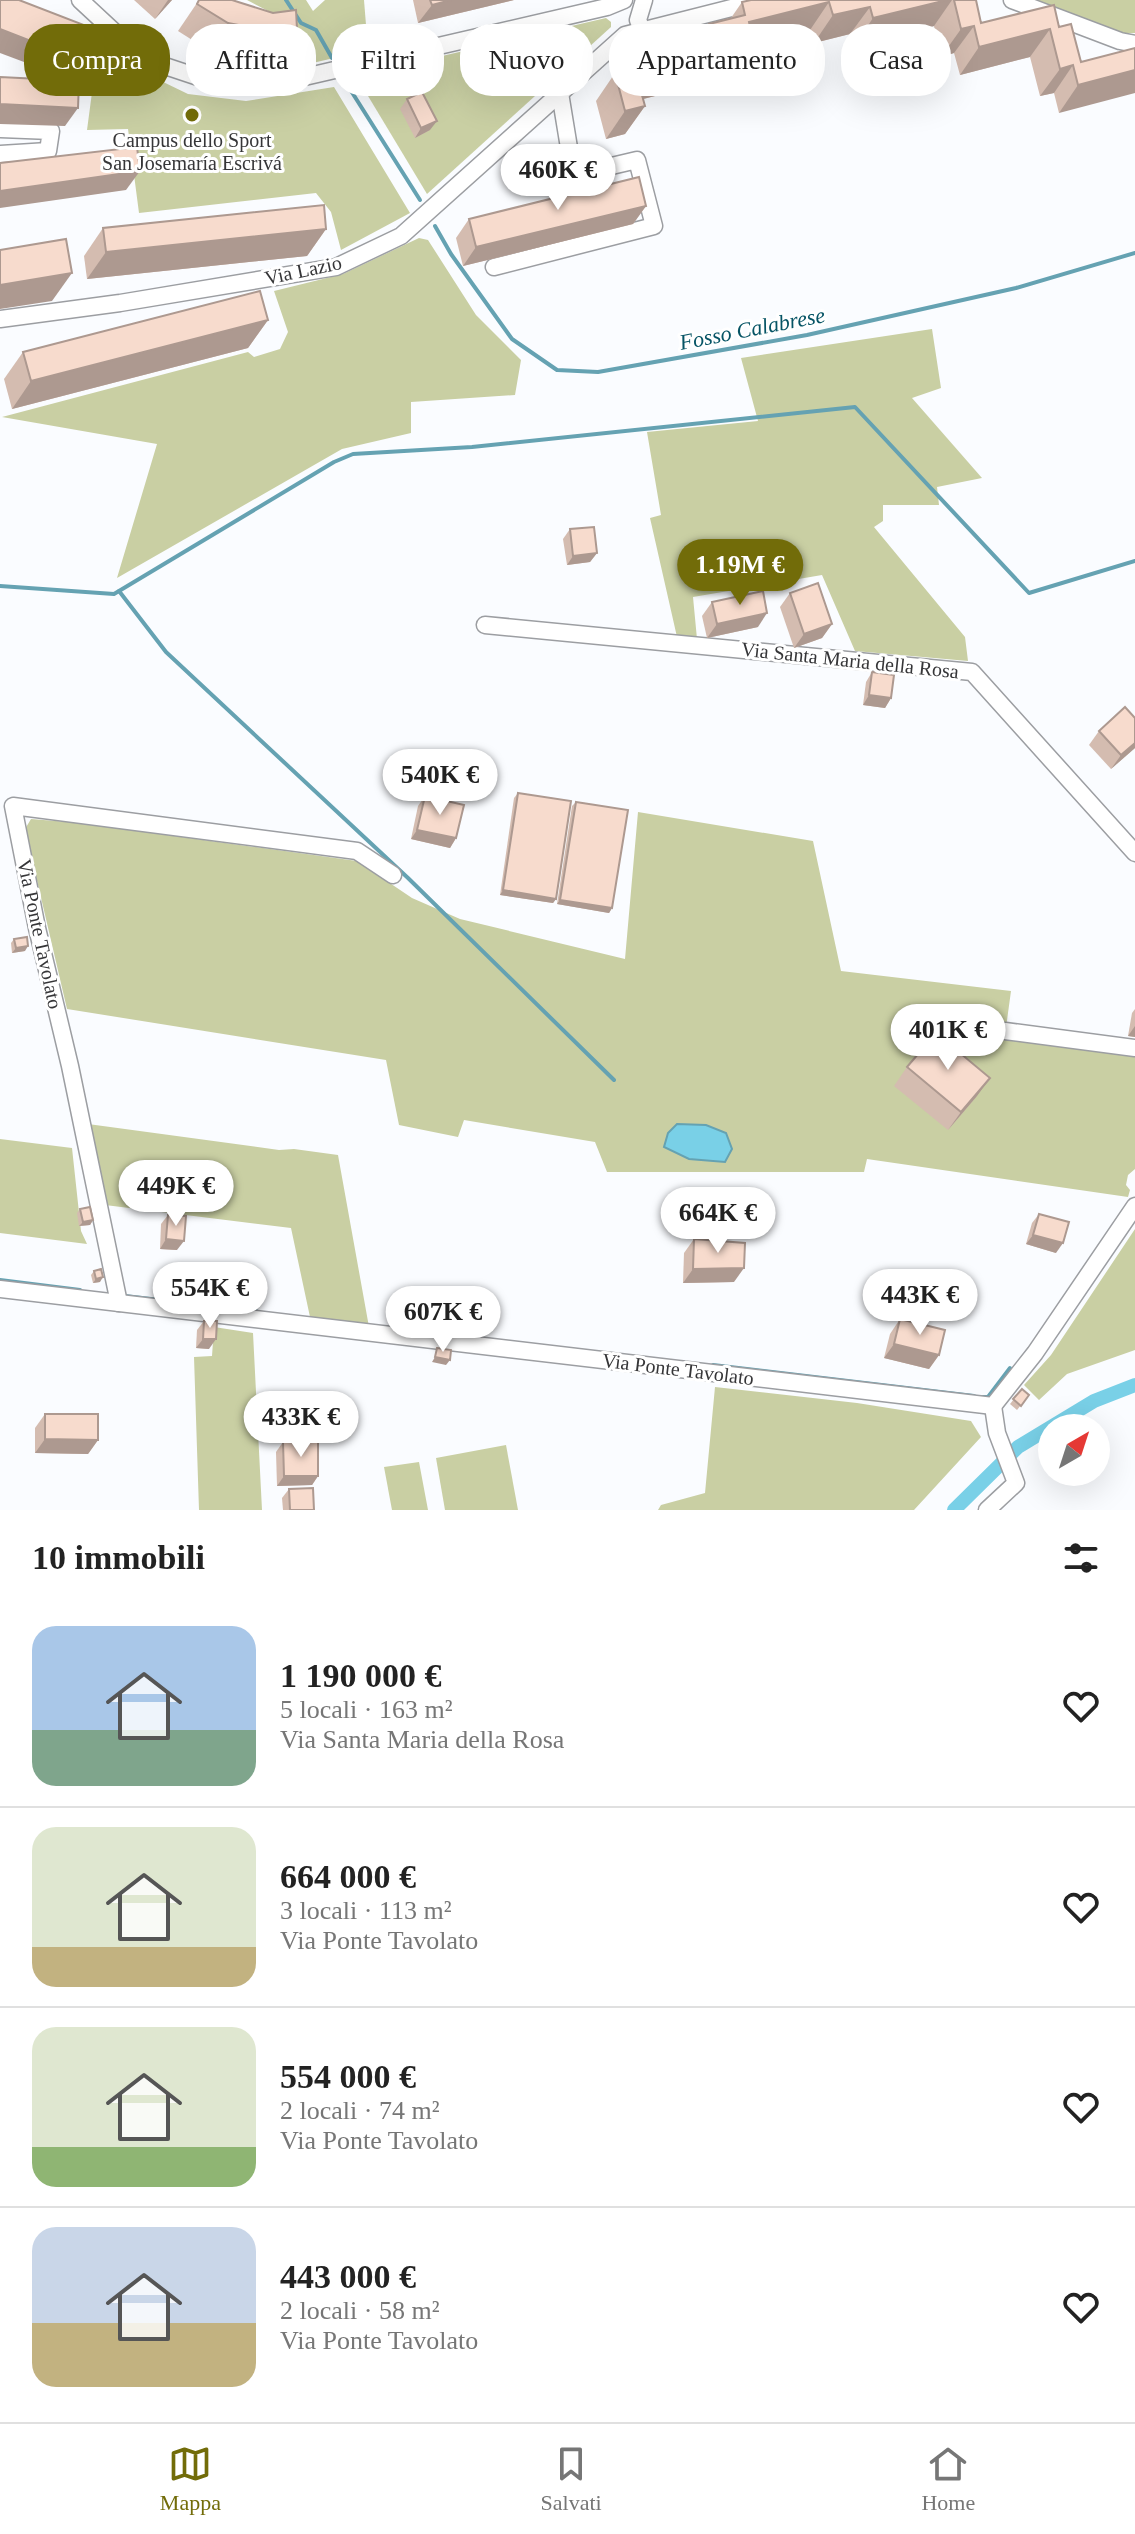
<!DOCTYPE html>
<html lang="it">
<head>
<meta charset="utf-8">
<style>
  :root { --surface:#fff; --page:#f2f2f2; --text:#222; --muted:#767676; --line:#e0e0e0; --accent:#726c09 }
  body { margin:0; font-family:Georgia,serif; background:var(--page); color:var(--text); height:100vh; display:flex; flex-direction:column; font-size:30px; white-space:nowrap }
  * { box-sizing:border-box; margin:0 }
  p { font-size:26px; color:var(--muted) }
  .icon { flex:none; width:44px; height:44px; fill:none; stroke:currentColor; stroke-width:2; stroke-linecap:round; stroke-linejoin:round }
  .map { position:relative; height:1510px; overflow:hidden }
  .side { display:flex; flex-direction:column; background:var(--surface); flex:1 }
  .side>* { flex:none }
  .hud { position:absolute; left:24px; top:24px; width:1088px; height:72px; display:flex; gap:16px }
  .needle { width:52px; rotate:39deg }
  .fabs { position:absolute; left:1038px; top:1414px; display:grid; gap:16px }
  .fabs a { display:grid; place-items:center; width:72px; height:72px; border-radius:50%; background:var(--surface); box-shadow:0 8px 32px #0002; font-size:40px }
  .price { position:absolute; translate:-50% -68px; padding:0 18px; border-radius:28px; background:#fff; color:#222; font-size:26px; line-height:52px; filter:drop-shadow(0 2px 4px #0008) }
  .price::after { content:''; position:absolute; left:50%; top:48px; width:24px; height:18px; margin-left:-12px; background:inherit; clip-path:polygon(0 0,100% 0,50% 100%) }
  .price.on { background:var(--accent); color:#fff }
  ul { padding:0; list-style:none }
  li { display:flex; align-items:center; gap:24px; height:200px; padding:0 32px }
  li+li { border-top:2px solid var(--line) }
  li span { display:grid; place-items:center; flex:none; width:224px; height:160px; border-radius:24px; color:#555 }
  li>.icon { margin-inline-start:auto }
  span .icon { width:96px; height:96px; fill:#fffc; stroke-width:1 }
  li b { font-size:34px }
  h2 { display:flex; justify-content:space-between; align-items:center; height:96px; padding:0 32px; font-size:34px }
  .pill { padding:0 28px; border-radius:32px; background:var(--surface); box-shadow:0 8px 32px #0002; font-size:28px; line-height:72px }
  .pill.on { background:var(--accent); color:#fff }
  .menu { display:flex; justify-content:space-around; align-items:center; height:112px; border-top:2px solid var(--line); background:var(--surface); font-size:22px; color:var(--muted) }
  .menu a { display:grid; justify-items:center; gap:4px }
  .menu .on { color:var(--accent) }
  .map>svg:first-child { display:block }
</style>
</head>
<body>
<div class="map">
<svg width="1135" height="1510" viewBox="0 0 1135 1510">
  <rect width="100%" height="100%" fill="#fafcff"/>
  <g fill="#c9cfa3">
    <path d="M247 0H306L313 11 325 0H364L368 50 287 69 272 13Z"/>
    <path d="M1034 0H1135V33H1119Z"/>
    <path d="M606 18 611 22V27L427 194 356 76Z"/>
    <path d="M99 40 126 64 188 94 246 101 334 87 410 213 341 250 331 212 316 193 139 213 128 129 87 130Z"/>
    <path d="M419 238 428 240 476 315 521 360 515 395 411 402V433L342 449 117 578 157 444 2 417 248 352 254 357 280 349 288 332 274 291 343 274Z"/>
    <path d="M932 329 941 388 912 398 982 478 937 487 939 505H883V521L874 527 965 637 968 661 855 651 822 575 693 597 697 639 677 637 650 518 661 515 647 432 758 421 741 358Z"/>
    <path d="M638 812 813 841 841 971 1011 991 1005 1035 1135 1053V1169L1128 1175 1126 1185 1130 1190 1128 1197 867 1159 864 1172H607L595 1142 464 1120 458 1137 399 1125 386 1060 67 1009 25 829 31 819 80 823 357 861 412 898 460 919 625 959Z"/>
    <path d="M88 1124 279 1150 294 1149 338 1155 369 1327 310 1317 291 1228 105 1205Z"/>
    <path d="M0 1139 72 1148 81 1231 87 1244 0 1233Z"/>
    <path d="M1135 1229V1350L1067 1374 1039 1400 1024 1385 1051 1355Z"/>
    <path d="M214 1327 253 1333 262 1510H199L194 1357 212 1356Z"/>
    <path d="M715 1387 857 1403 971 1421 981 1437 914 1510H658L661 1505 705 1493Z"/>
    <path d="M506 1445 518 1510H445L436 1458Z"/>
    <path d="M419 1462 428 1510H392L384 1467Z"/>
  </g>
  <path fill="#79d0e7" stroke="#65a2b2" stroke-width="2" d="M677 1124 706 1125 726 1133 732 1149 725 1162 689 1159 664 1147 668 1133Z"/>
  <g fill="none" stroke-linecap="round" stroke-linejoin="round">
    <g stroke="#65a2b2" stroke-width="4">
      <path d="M286 0 301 23 316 30 332 58"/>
      <path d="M348 86 420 200"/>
      <path d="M435 226 451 254 512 339 557 370 598 372 807 335 1016 288 1135 253"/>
      <path d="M0 586 114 594 334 462 353 454 472 447 855 407 1029 593 1135 561"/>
      <path d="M119 591 166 652 408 878 614 1080"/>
      <path d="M0 1280 80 1290"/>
      <path d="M125 1296 256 1311"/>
      <path d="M713 1365 974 1396"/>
      <path d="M983 1397H988L1010 1368"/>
    </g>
    <path stroke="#79d0e7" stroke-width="14" d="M954 1510 1018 1447 1094 1401 1135 1385"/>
    <defs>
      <g id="street">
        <path d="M80 0 122 39 159 64 216 83 287 81 607 7 624 0"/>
        <path d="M1012 0 1120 41 1135 44"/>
        <path d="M642 30 638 20 644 0"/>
        <path d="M0 129 51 131 48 151 0 154"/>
        <path d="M494 267 654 226 637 160 586 172 572 166 560 93"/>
        <path d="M0 319 120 303 336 267 401 236 625 35 763 0"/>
        <path d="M485 625 972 672 1135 853"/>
        <path d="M1005 1031 1135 1048"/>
        <path d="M0 1289 993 1406 1035 1353 1135 1206"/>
        <path d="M119 1303 70 1066 37 928 13 806 357 851 393 875"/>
        <path d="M987 1510 1016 1483 997 1433 993 1406"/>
      </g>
    </defs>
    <use href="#street" stroke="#9c9ea2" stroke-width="19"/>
    <use href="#street" stroke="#fff" stroke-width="16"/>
  </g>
  <g fill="#d4bcb0">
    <path d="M134 0H172L155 19Z"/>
    <path d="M199 0 278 56 257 60 208 50 178 31Z"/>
    <path d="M413 0H514L418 23Z"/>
    <path d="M751 0H976L981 23 1059 27 1081 62 1135 48 1059 113 1054 93 1040 96 1030 57 960 75 954 53 941 57 934 26 854 46 850 34 814 43 810 30 745 46 733 63 710 69 699 85 643 99 645 106 625 134 606 139 596 101 615 73 621 72 632 56 698 40 709 24 731 18 742 2Z"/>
    <path d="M407 99 430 130 415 138 400 109Z"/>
    <path d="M646 206 633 224 463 266 456 238 469 219Z"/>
    <path d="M103 228 326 229 307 256 87 279 84 256Z"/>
    <path d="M268 320 248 348 12 409 4 379 23 352Z"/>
    <path d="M570 529 597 553 590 562 567 565 563 539Z"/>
    <path d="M790 593 832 624 822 638 794 648 780 607Z"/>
    <path d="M712 602 758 627 707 638 702 616Z"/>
    <path d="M872 672 891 698 885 708 863 705 866 682Z"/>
    <path d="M1135 718V748L1111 769 1089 745 1099 731Z"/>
    <path d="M518 793 556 899 553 903 500 895 514 798Z"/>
    <path d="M425 796 456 838 450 848 411 839 418 806Z"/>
    <path d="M576 802 612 908 609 913 557 904 572 806Z"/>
    <path d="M14 939 25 951 12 953 11 943Z"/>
    <path d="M1135 1009V1037L1128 1036 1132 1013Z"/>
    <path d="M907 1067 977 1096 948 1130 894 1086Z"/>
    <path d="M80 1209 93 1220 90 1225 79 1226 77 1213Z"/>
    <path d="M1039 1214 1056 1253 1026 1244 1032 1223Z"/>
    <path d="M168 1215 177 1250 160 1249 161 1224Z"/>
    <path d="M694 1239 734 1282 683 1283 684 1253Z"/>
    <path d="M94 1271 100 1282 93 1283 91 1275Z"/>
    <path d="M900 1319 939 1355 929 1369 884 1358 890 1334Z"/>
    <path d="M204 1321 209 1349 196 1348 197 1330Z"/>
    <path d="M1022 1389 1029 1395 1017 1410 1010 1404Z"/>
    <path d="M45 1414 98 1440 88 1454 35 1453V1428Z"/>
    <path d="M283 1442 318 1476 312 1485 277 1486 276 1452Z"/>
    <path d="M289 1489 314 1510H283L282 1498Z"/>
  </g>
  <g fill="#ad9990">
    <path d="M168 0H172L155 19Z"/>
    <path d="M451 0H514L418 23 432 5Z"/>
    <path d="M947 0H952L934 26 854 46 873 18Z"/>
    <path d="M829 2 810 30 745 46 733 63 710 69 699 85 623 104 637 77 715 45 749 22Z"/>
    <path d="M870 7 850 34 814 43 833 15Z"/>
    <path d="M228 23 297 29 278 56 257 60 208 50Z"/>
    <path d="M974 26 954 53 941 57 961 29Z"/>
    <path d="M0 29 77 59 64 77 0 53Z"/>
    <path d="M1050 29 1030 57 960 75 979 47Z"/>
    <path d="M1073 65 1054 93 1040 96 1060 69Z"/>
    <path d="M1135 70V93L1059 113 1078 85Z"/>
    <path d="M0 104 78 108 65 126 0 124Z"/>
    <path d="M645 106 625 134 606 139 625 111Z"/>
    <path d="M437 121 430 130 415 138 421 128Z"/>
    <path d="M140 171 126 190 0 208V191Z"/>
    <path d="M646 206 633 224 463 266 476 247Z"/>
    <path d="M326 229 307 256 87 279 106 252Z"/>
    <path d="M72 273 52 301 0 309V285Z"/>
    <path d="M268 320 248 348 12 409 31 381Z"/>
    <path d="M597 553 590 562 567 565 573 556Z"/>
    <path d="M767 613 758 627 707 638 717 624Z"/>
    <path d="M832 624 822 638 794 648 804 634Z"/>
    <path d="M869 695 891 698 885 708 863 705Z"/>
    <path d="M1135 743V748L1111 769 1121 755Z"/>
    <path d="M417 830 456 838 450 848 411 839Z"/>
    <path d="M503 890 556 899 553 903 500 895Z"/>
    <path d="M560 900 612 908 609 913 557 904Z"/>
    <path d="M28 946 25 951 12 953 16 948Z"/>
    <path d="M1135 1026V1037L1128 1036Z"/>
    <path d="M990 1078 977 1096 948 1130 961 1112Z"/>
    <path d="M93 1220 90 1225 79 1226 83 1222Z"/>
    <path d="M1033 1235 1063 1243 1056 1253 1026 1244Z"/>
    <path d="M166 1239 184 1241 177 1250 160 1249Z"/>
    <path d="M744 1268 734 1282 683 1283 693 1269Z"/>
    <path d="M103 1277 100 1282 93 1283 96 1279Z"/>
    <path d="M203 1339H216L209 1349 196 1348Z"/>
    <path d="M894 1344 939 1355 929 1369 884 1358Z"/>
    <path d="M435 1357 450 1360 446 1365 432 1362Z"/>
    <path d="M45 1439 98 1440 88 1454 35 1453Z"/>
    <path d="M284 1476H318L312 1485 277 1486Z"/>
  </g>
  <g fill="#f7dbcd" stroke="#ad9990" stroke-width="2">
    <path d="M0 0H19L89 27 77 59 0 29Z"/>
    <path d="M199 0H232L273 13 296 10 297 29 277 32 228 23 197 4Z"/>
    <path d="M430 0H451L432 5Z"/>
    <path d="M751 0H947L873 18 870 7 833 15 829 2 749 22 752 36 715 45 718 58 637 77 645 106 625 111 615 73 635 69 632 56 712 37 709 24 745 15 742 2Z"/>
    <path d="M954 0H976L981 23 1054 5 1059 27 1071 24 1081 62 1135 48V70L1078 85 1073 65 1060 69 1050 29 979 47 974 26 961 29Z"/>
    <path d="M0 77 79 81 78 108 0 104Z"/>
    <path d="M422 92 437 121 421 128 407 99Z"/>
    <path d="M137 147 140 171 0 191V163Z"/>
    <path d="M639 177 646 206 476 247 469 219Z"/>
    <path d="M324 205 326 229 106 252 103 228Z"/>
    <path d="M66 239 72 273 0 285V250Z"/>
    <path d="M260 291 268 320 31 381 23 352Z"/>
    <path d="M594 527 597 553 573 556 570 529Z"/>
    <path d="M818 583 832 624 804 634 790 593Z"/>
    <path d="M763 591 767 613 717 624 712 602Z"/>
    <path d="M872 672 894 675 891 698 869 695Z"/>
    <path d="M1125 707 1135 718V743L1121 755 1099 731Z"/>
    <path d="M518 793 571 801 556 899 503 890Z"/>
    <path d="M425 796 464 805 456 838 417 830Z"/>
    <path d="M576 802 628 810 612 908 560 900Z"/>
    <path d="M27 937 28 946 16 948 14 939Z"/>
    <path d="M936 1033 990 1078 961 1112 907 1067Z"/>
    <path d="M90 1207 93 1220 83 1222 80 1209Z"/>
    <path d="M1039 1214 1069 1222 1063 1243 1033 1235Z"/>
    <path d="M168 1215 186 1216 184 1241 166 1239Z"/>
    <path d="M694 1239 745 1243 744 1268 693 1269Z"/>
    <path d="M101 1269 103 1277 96 1279 94 1271Z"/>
    <path d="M900 1319 945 1330 939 1355 894 1344Z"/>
    <path d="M204 1321H217L216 1339H203Z"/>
    <path d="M437 1348 451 1350 450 1360 435 1357Z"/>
    <path d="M1022 1389 1029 1395 1021 1406 1013 1399Z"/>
    <path d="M45 1414H98V1440L45 1439Z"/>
    <path d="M318 1441V1476H284L283 1442Z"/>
    <path d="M313 1488 314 1510H290L289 1489Z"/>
  </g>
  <circle fill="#726c09" stroke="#fff" stroke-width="3" cx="192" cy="115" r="8"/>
  <g text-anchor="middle" stroke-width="6" stroke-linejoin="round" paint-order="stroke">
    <g font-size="20" fill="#363638" stroke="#fff">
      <text x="192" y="147">Campus dello Sport<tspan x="192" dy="23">San Josemaría Escrivá</tspan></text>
    </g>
    <g font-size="20" fill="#363638" stroke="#fff">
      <text transform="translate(303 270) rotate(-12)" y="7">Via Lazio</text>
      <text transform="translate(850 660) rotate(6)" y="7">Via Santa Maria della Rosa</text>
      <text transform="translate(40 934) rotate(78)" y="7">Via Ponte Tavolato</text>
      <text transform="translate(678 1369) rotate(7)" y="7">Via Ponte Tavolato</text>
    </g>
    <g font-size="22" font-style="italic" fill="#065465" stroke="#fff">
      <text transform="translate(752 328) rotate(-11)" y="8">Fosso Calabrese</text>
    </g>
  </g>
</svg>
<div class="fabs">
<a><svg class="needle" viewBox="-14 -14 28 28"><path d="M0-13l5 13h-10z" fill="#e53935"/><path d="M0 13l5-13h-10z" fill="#767676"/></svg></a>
</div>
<b class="price" style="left:558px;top:212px">460K €</b>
<b class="price on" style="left:740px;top:607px">1.19M €</b>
<b class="price" style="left:440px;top:817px">540K €</b>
<b class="price" style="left:948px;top:1072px">401K €</b>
<b class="price" style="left:176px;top:1228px">449K €</b>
<b class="price" style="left:718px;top:1255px">664K €</b>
<b class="price" style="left:210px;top:1330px">554K €</b>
<b class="price" style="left:920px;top:1337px">443K €</b>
<b class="price" style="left:443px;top:1354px">607K €</b>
<b class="price" style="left:301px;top:1459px">433K €</b>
<div class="hud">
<a class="pill on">Compra</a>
<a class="pill">Affitta</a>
<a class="pill">Filtri</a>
<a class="pill">Nuovo</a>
<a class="pill">Appartamento</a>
<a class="pill">Casa</a>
</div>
</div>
<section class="side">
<h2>10 immobili<svg class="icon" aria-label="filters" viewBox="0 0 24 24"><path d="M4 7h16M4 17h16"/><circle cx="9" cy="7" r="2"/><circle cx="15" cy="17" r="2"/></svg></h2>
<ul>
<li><span style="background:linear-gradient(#a9c7e8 65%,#7fa58c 0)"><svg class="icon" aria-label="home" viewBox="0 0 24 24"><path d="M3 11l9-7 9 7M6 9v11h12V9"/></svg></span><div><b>1 190 000 €</b><p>5 locali · 163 m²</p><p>Via Santa Maria della Rosa</p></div><svg class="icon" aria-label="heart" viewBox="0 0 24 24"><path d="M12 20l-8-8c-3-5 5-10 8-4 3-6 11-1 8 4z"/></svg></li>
<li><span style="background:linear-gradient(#dfe7d0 75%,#c2b280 0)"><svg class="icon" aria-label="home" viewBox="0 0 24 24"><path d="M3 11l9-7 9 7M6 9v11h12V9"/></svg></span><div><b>664 000 €</b><p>3 locali · 113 m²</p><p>Via Ponte Tavolato</p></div><svg class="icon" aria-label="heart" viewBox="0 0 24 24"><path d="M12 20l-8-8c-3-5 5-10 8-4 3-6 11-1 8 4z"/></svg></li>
<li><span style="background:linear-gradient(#dfe7d0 75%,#8fb573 0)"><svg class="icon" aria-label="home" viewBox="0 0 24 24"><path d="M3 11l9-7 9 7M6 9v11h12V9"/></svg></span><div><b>554 000 €</b><p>2 locali · 74 m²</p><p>Via Ponte Tavolato</p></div><svg class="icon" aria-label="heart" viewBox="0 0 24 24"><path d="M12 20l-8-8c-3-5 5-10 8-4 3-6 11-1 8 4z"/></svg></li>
<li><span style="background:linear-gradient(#c9d6e8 60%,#c2b280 0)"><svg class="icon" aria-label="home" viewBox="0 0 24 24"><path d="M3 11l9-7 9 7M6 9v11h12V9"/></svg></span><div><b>443 000 €</b><p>2 locali · 58 m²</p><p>Via Ponte Tavolato</p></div><svg class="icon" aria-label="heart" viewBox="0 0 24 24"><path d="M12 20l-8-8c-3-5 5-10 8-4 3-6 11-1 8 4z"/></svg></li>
</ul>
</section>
<nav class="menu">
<a class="on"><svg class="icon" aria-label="map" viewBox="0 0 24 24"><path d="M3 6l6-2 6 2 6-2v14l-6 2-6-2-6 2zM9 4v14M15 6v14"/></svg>Mappa</a>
<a><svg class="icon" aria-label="saved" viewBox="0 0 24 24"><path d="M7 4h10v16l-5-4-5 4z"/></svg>Salvati</a>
<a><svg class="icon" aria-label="home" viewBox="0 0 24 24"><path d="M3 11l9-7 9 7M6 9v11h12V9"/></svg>Home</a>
</nav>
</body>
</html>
